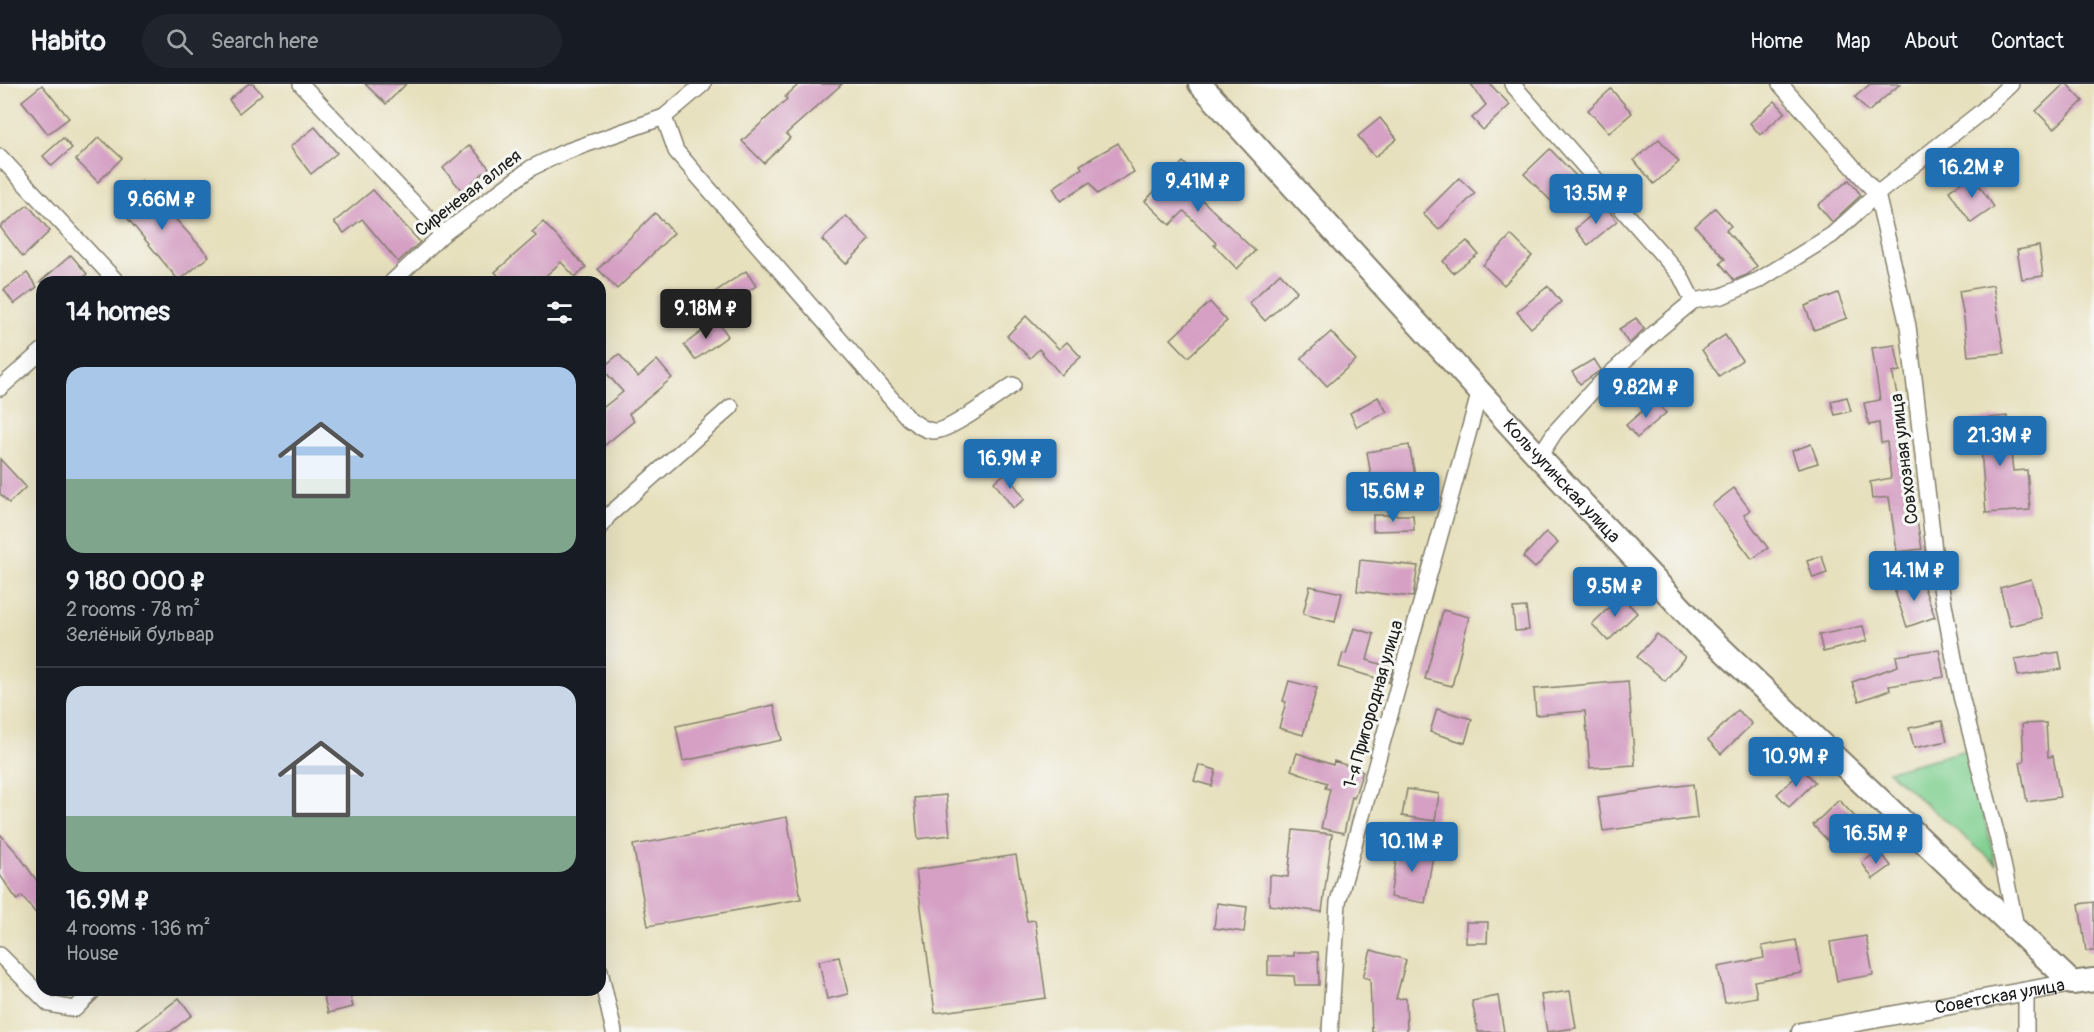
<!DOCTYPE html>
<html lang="en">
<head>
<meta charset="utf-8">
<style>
  :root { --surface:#171b24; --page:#20242c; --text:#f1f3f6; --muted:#9ea1a6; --line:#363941; --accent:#1f6fb2 }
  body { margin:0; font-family:Pangolin,sans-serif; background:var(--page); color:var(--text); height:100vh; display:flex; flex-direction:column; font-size:22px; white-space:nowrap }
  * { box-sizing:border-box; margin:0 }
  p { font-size:20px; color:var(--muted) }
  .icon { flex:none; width:33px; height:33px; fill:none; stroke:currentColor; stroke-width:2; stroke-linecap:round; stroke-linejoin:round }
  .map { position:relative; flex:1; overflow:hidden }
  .drawer { position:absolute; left:36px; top:192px; width:570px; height:720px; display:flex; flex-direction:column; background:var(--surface); border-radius:18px; box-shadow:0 6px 24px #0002 }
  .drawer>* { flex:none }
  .price { position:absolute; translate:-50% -51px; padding:0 14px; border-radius:6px; background:var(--accent); color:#fff; font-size:20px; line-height:39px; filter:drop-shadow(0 2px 3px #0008) }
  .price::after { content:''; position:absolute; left:50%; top:36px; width:18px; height:14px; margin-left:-9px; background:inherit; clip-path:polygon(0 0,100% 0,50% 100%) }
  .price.active { background:#222; color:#fff }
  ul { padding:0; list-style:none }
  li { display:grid; align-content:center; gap:12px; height:318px; padding:0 30px }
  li+li { border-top:2px solid var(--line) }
  li span { display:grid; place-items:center; height:186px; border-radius:18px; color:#555 }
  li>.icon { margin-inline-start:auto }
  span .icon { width:108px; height:108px; fill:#fffc; stroke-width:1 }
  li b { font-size:26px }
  h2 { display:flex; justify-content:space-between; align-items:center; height:72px; padding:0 30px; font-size:26px }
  header { display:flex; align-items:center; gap:36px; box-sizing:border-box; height:84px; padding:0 30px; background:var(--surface); border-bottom:2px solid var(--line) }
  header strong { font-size:28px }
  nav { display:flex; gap:33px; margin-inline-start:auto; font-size:21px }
  .search { width:420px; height:54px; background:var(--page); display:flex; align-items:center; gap:15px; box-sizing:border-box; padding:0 21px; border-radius:33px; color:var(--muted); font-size:22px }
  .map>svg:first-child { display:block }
</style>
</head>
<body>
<header>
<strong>Habito</strong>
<div class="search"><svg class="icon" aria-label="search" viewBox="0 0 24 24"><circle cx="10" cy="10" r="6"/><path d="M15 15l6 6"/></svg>Search here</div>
<nav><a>Home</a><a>Map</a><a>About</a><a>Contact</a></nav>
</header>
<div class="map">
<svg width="2094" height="948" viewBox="0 0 2094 948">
  <rect width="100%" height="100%" fill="#f6f6f2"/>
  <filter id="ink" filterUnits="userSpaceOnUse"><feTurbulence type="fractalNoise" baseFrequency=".0167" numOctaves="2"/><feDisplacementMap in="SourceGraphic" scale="12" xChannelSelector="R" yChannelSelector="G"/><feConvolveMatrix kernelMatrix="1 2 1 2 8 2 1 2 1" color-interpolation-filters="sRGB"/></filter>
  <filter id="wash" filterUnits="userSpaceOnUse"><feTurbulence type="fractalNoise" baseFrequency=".008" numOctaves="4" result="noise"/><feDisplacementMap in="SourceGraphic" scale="24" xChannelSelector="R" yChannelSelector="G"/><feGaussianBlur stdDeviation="1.35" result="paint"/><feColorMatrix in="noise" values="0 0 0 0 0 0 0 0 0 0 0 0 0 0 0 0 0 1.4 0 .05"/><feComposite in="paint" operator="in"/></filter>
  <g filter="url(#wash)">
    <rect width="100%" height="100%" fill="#e7e0bd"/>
    <path fill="#80d091" stroke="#4e7656" stroke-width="1.5" d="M1967 666 1996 780 1888 687Z"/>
    <g id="blocks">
      <g fill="#d5a0c4">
        <path d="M248 0H253L262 10 239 29 229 16Z"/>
        <path d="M365 0H406L386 20Z"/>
        <path d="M799 0H842L786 50 790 54 764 79 742 57 787 15 785 13Z"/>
        <path d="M1471 0H1490L1510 21 1483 46 1472 34 1486 21Z"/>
        <path d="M1870 0H1900L1868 28 1855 13Z"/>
        <path d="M2064 0H2067L2083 17 2054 45 2036 27Z"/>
        <path d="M42 1 69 34 48 50 22 17Z"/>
        <path d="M1611 5 1632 29 1609 49 1588 26Z"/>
        <path d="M1775 17 1785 28 1760 51 1750 39Z"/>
        <path d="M1380 34 1397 55 1375 73 1358 52Z"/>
        <path d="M315 43 337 69 311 90 290 63Z"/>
        <path d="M99 53 122 74 98 98 76 76Z"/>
        <path d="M63 54 72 64 52 82 43 72Z"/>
        <path d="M1659 55 1679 78 1654 100 1634 76Z"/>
        <path d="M1118 59 1134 88 1097 110 1090 98 1061 117 1053 104 1082 84 1080 81Z"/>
        <path d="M470 61 489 84 462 107 443 84Z"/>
        <path d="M1550 65 1576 92 1551 117 1524 90Z"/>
        <path d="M1183 78 1208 103 1198 112 1255 167 1237 185 1214 161 1216 159 1184 127 1170 141 1145 117Z"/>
        <path d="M1972 91 1994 123 1971 139 1949 107Z"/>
        <path d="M1459 94 1475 109 1439 146 1423 130Z"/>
        <path d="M1849 96 1861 111 1832 138 1818 121Z"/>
        <path d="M141 97 209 172 179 197 115 119Z"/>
        <path d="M373 106 420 158 398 178 362 135 344 149 334 138Z"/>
        <path d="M1604 120 1617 137 1588 161 1575 145Z"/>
        <path d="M28 121 50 147 23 173 0 143Z"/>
        <path d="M1715 124 1731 142 1726 146 1757 182 1747 191 1734 196 1720 179 1725 175 1695 142Z"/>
        <path d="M655 129 674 149 617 205 598 185Z"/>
        <path d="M846 132 870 156 846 180 822 156Z"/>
        <path d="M543 138 586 183 575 193 561 178 539 198H504L495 188 536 152 532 148Z"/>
        <path d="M1511 151 1532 172 1504 201 1483 181Z"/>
        <path d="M1467 157 1478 170 1453 189 1443 177Z"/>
        <path d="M2039 162 2043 192 2022 195 2017 166Z"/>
        <path d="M71 171 87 190 78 198H40Z"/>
        <path d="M746 187 756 202 719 227 709 212Z"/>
        <path d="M27 189 37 203 14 220 4 206Z"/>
        <path d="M1280 189 1297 207 1265 237 1249 219Z"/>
        <path d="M1993 201 2004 269 1968 272 1964 234 1959 207Z"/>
        <path d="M1548 202 1561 218 1531 244 1517 228Z"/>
        <path d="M1838 209 1847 234 1814 246 1805 222Z"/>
        <path d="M1210 218 1227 237 1188 273 1171 255Z"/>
        <path d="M1026 232 1059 265 1067 258 1081 273 1061 291 1039 265 1030 274 1007 252Z"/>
        <path d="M1636 234 1644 245 1629 260 1619 245Z"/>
        <path d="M717 236 728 252 695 276 684 261Z"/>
        <path d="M1331 248 1356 276 1327 302 1301 274Z"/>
        <path d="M1725 251 1742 276 1719 292 1702 266Z"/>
        <path d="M1895 261 1900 287 1892 288 1905 346 1912 391H1913L1916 408 1912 409 1922 465 1897 468 1889 413 1872 415 1870 398 1891 394 1887 358 1881 359 1879 339 1869 341 1864 319 1880 316 1872 264Z"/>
        <path d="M619 270 638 293 657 276 672 294 629 330 634 337 600 365V326L623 308 602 284Z"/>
        <path d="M1594 275 1601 286 1580 300 1572 288Z"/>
        <path d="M1378 313 1387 328 1357 343 1350 329Z"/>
        <path d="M1847 313 1851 327 1835 331 1831 317Z"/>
        <path d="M1655 316 1666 329 1637 354 1626 341Z"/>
        <path d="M2007 332 2013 387 2027 386 2030 426 1986 429 1981 365 1975 366 1971 336Z"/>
        <path d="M1811 360 1818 379 1798 385 1792 367Z"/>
        <path d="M1409 361 1416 396 1373 404 1367 368Z"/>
        <path d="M0 375 26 403 9 419 0 410Z"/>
        <path d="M1006 389 1025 415 1013 424 994 398Z"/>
        <path d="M1734 404 1750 426 1744 431 1768 464 1752 475 1712 421Z"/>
        <path d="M1373 431H1413L1414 446 1373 447Z"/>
        <path d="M1546 448 1558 459 1535 484 1523 473Z"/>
        <path d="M1822 472 1827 489 1813 494 1807 477Z"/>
        <path d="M1360 476 1418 482 1413 513 1357 507Z"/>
        <path d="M1920 493 1935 533 1907 543 1893 502Z"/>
        <path d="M2031 495 2042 534 2010 542 2000 504Z"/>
        <path d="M1310 502 1342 509 1335 538 1303 530Z"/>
        <path d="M1621 512 1637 529 1608 557 1592 540Z"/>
        <path d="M1526 523 1529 546 1515 547 1513 524Z"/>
        <path d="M1443 526 1469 533 1452 602 1425 595Z"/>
        <path d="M1863 542 1867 557 1823 568 1819 551Z"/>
        <path d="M1354 544 1374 550 1367 576 1393 584 1389 598 1339 583 1343 569 1346 570Z"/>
        <path d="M1657 550 1685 573 1665 597 1637 573Z"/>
        <path d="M1939 565 1944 593 1889 602 1890 606 1859 617 1852 598 1898 582 1896 572Z"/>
        <path d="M2059 568 2062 585 2018 592 2015 575Z"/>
        <path d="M1289 597 1317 604 1303 651 1279 644 1286 618 1283 617Z"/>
        <path d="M1628 597 1635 681 1590 684 1585 627 1536 631 1534 605Z"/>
        <path d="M774 621 782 656 683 677 676 642Z"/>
        <path d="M1437 625 1472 635 1465 659 1430 648Z"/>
        <path d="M1738 626 1752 640 1721 670 1708 656Z"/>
        <path d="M1942 637 1947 657 1914 664 1909 644Z"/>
        <path d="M2046 639 2048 673 2053 672 2060 713 2027 718 2020 678 2024 677 2022 640Z"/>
        <path d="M1297 669 1333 681 1334 677 1363 687 1354 714 1352 713 1344 749 1321 744 1330 705 1325 704 1327 699 1291 686Z"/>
        <path d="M1199 681 1216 686 1212 702 1194 697Z"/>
        <path d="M1803 686 1815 698 1789 723 1777 710Z"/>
        <path d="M1693 700 1697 734 1603 747 1598 713Z"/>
        <path d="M1407 705 1439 710 1435 737 1402 732Z"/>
        <path d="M946 711 950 751 918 755 914 714Z"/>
        <path d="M1839 716 1857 735 1831 760 1813 741Z"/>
        <path d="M787 733 801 815 648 842 633 761Z"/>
        <path d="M1293 746 1332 750 1322 828 1269 821 1270 791 1288 793Z"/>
        <path d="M0 750 18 770 42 804V837L22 812 17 816 0 791Z"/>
        <path d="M1399 759 1434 765 1425 819 1390 813Z"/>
        <path d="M1879 766 1891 782 1873 795 1862 779Z"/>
        <path d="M1016 771 1027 837 1035 836 1046 914 935 929 916 786Z"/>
        <path d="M2094 818V867H2086L2079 820Z"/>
        <path d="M1217 819 1247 823 1244 848 1214 844Z"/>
        <path d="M1466 838H1488L1487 859H1466Z"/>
        <path d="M1866 852 1873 891 1837 897 1830 858Z"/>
        <path d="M1796 856 1802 889 1754 897 1757 913 1725 919 1718 883 1764 874 1762 862Z"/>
        <path d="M1371 866 1406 876 1396 915 1406 914 1407 948H1372L1370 895 1363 893Z"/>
        <path d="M1294 868H1318L1319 901H1295L1294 892 1268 891V872H1294Z"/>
        <path d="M839 873 848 910 827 915 819 877Z"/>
        <path d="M322 906H349L353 923 328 929Z"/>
        <path d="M1570 907 1576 944 1547 948 1541 911Z"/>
        <path d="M1498 912 1504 948H1478L1472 917Z"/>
        <path d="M179 914 192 931 170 948H135Z"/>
      </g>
    </g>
  </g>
  <g filter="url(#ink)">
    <use href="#blocks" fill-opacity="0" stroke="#827e6c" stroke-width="1.5"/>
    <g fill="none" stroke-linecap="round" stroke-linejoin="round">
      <defs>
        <g id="minor">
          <path d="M301 0 443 150"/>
          <path d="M1512 0 1680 191 1693 217"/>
          <path d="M1780 0 1877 110 1908 242 1934 466 1961 612 1998 756 2017 847"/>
          <path d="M664 33 676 67 908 334C915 339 923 346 933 347 948 349 998 311 1013 301"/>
          <path d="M0 73 117 198"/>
          <path d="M392 198 443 150 531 84 562 69 664 33 703 0"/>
          <path d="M0 304 42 267"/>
          <path d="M1539 373 1555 348 1594 305 1659 245 1693 217 1722 212 1759 196 1832 151 1877 110 1981 28 2011 0"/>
          <path d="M600 444 608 432 731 323"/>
          <path d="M0 871 49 920 75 925 94 906"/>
          <path d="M600 887 614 948"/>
          <path d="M2026 906V948"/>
          <path d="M1330 948 1338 818 1480 307"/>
        </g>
        <g id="tertiary">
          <path id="s1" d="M1801 948 2072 899"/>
        </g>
        <g id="primary">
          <path id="s2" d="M1200 0 1539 373 1704 548 2072 899 2094 896"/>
        </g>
      </defs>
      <use href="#minor" stroke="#827e6c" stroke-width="18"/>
      <use href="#tertiary" stroke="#827e6c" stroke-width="21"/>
      <use href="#primary" stroke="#827e6c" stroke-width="26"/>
      <use href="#minor" stroke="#fff" stroke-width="15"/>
      <use href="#tertiary" stroke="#fff" stroke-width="18"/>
      <use href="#primary" stroke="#fff" stroke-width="22"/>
    </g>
  </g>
  <g text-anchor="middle" stroke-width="6" stroke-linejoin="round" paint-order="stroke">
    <g font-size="18" fill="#1c1c1c" stroke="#f6f6f2">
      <text transform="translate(468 109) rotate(-38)" y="6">Сиреневая аллея</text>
      <text transform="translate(1904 375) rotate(-97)" y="6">Совхозная улица</text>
      <text dy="6" stroke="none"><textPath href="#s2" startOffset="537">Кольчугинская улица</textPath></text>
      <text transform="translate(1373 620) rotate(-74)" y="6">1-я Пригородная улица</text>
      <text dy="6" stroke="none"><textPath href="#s1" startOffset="202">Советская улица</textPath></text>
    </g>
  </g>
</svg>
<b class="price" style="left:1972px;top:115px">16.2M ₽</b>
<b class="price" style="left:1198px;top:129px">9.41M ₽</b>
<b class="price" style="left:1596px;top:141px">13.5M ₽</b>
<b class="price" style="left:162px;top:147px">9.66M ₽</b>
<b class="price active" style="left:706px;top:256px">9.18M ₽</b>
<b class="price" style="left:1646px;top:335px">9.82M ₽</b>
<b class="price" style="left:2000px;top:383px">21.3M ₽</b>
<b class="price" style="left:1010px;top:406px">16.9M ₽</b>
<b class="price" style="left:1393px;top:439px">15.6M ₽</b>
<b class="price" style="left:1914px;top:518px">14.1M ₽</b>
<b class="price" style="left:1615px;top:534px">9.5M ₽</b>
<b class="price" style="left:1796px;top:704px">10.9M ₽</b>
<b class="price" style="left:1876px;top:781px">16.5M ₽</b>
<b class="price" style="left:1412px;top:789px">10.1M ₽</b>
<section class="drawer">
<h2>14 homes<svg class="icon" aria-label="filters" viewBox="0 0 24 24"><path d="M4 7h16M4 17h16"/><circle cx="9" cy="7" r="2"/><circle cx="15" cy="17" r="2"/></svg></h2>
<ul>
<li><span style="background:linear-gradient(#a9c7e8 60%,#7fa58c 0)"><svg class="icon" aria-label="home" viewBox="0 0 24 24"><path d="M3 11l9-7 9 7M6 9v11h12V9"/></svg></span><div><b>9 180 000 ₽</b><p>2 rooms · 78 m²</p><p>Зелёный бульвар</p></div></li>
<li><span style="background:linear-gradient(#c9d6e8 70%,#7fa58c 0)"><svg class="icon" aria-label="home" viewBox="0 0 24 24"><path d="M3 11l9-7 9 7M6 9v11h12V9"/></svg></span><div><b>16.9M ₽</b><p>4 rooms · 136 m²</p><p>House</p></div></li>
</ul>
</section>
</div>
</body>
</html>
